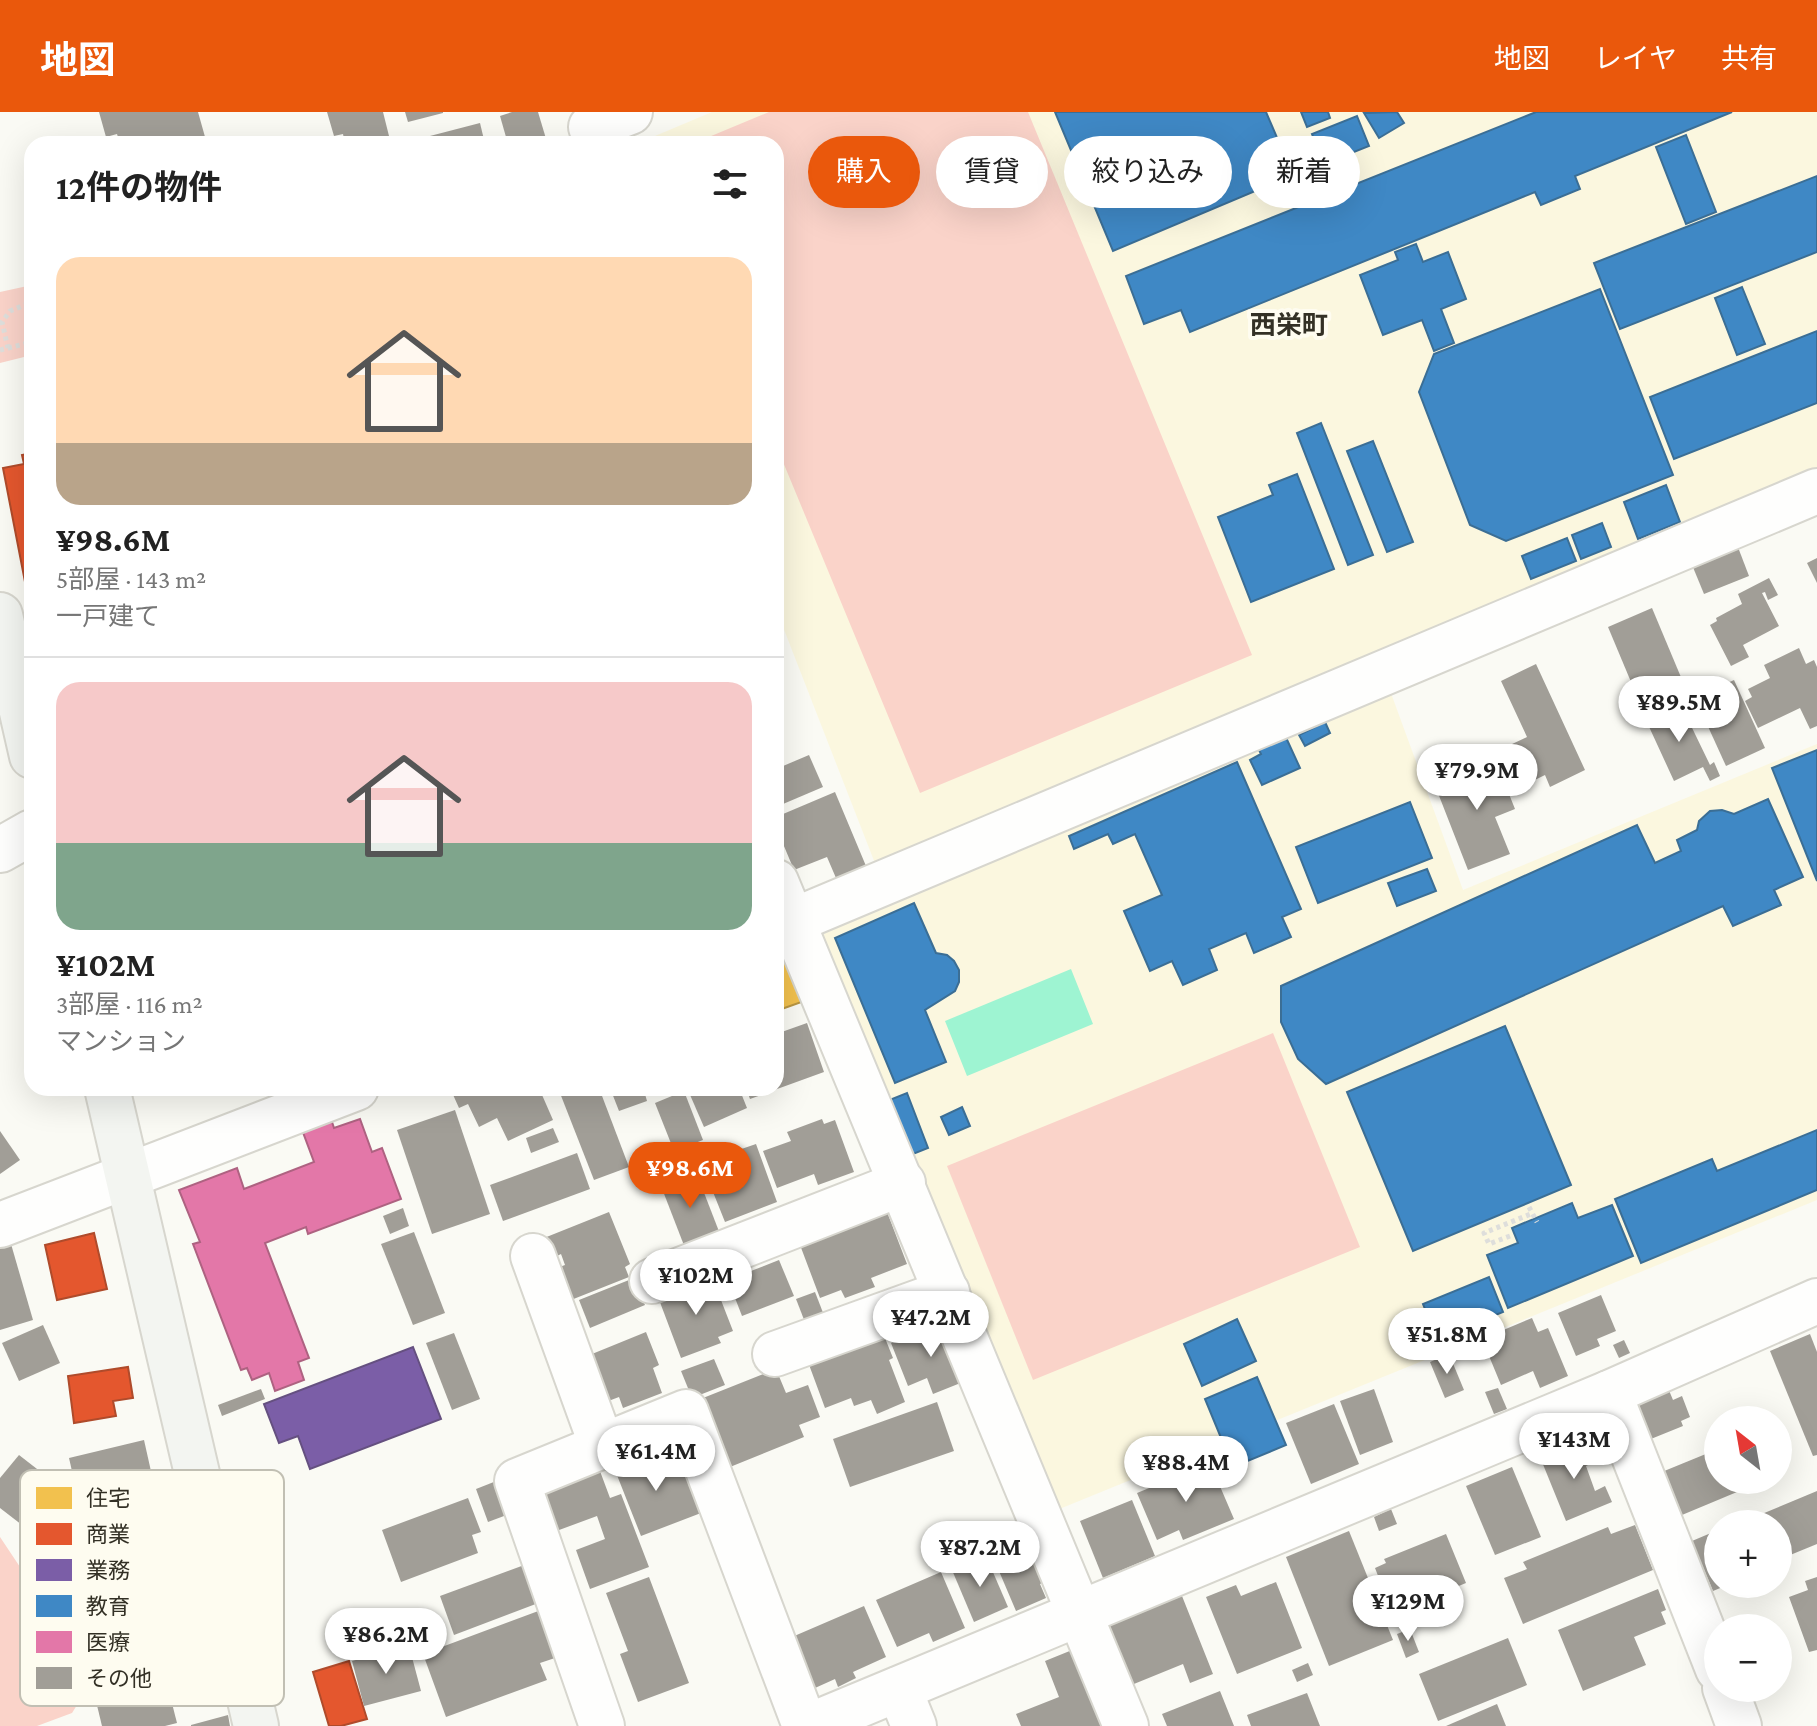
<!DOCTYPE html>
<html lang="ja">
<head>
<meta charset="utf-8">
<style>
  :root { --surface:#fff; --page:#f6f6f6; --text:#222; --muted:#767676; --line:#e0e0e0; --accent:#ea580c }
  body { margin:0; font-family:"Crimson Pro","Noto Sans JP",serif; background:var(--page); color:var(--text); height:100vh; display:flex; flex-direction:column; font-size:30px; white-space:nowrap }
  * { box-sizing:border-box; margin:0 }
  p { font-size:26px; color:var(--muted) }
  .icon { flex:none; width:44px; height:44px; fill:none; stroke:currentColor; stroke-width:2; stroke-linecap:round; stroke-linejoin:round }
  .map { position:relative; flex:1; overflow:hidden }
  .side { position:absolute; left:24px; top:24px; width:760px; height:960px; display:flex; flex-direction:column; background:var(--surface); border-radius:24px; box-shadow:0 8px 32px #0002 }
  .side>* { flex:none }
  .banner { position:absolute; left:808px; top:24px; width:760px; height:72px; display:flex; gap:16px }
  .needle { width:52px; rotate:329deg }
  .tools { position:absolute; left:1704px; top:1294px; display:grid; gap:16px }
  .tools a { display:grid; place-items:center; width:88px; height:88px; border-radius:50%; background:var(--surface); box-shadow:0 8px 32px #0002; font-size:40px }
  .price { position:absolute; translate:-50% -68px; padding:0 18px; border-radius:28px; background:#fff; color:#222; font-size:26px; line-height:52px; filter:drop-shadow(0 2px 4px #0008) }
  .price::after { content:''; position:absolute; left:50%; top:48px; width:24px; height:18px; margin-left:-12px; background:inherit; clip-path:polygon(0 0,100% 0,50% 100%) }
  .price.current { background:var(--accent); color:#fff }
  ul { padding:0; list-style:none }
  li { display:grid; align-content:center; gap:16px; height:424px; padding:0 32px }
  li+li { border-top:2px solid var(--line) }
  li span { display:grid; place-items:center; height:248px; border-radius:24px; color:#555 }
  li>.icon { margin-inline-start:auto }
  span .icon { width:144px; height:144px; fill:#fffc; stroke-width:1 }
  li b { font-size:34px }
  h2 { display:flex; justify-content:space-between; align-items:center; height:96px; padding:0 32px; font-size:34px }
  .pill { padding:0 28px; border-radius:36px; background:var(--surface); box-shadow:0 8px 32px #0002; font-size:28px; line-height:72px }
  .pill.current { background:var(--accent); color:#fff }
  header { display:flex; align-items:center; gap:48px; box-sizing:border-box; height:112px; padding:0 40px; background:var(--accent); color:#fff }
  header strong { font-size:38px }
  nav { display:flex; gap:44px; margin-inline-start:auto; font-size:28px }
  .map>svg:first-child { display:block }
</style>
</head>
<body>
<header>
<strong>地図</strong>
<nav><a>地図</a><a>レイヤ</a><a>共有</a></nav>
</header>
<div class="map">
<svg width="1817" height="1614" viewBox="0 0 1817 1614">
  <rect width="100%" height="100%" fill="#fafaf4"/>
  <g fill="#fbf7df">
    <path d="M712 0H1817V364L878 759 776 497V32H636Z"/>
    <path d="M1388 573 1463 778 1817 632V1088L1057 1398 813 823Z"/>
  </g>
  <g fill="#fad3c9">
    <path d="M769 0H1028L1252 543 920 681 776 333V32H692Z"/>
    <path d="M32 173V243L0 251V180Z"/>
    <path d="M1273 921 1360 1135 1033 1268 947 1054Z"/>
    <path d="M0 1425 20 1455 34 1491 43 1527 64 1544 82 1585 72 1601 37 1614H0Z"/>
  </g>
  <path fill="#9ef4d2" d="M1071 857 1093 912 967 964 945 909Z"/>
  <path fill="#f2c14e" stroke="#b99642" stroke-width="2" d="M791 836 810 887 776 899V842Z"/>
  <g fill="#e4572e" stroke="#af4b2b" stroke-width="2">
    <path d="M32 341V506L3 356 24 352 22 343Z"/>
    <path d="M94 1121 107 1177 57 1188 45 1133Z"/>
    <path d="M128 1255 133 1286 113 1289 116 1304 74 1311 68 1264Z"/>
    <path d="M349 1549 367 1607 341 1614H329L313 1560Z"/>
  </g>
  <path fill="#7b5ea7" stroke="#655080" stroke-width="2" d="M413 1235 441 1307 310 1357 298 1324 279 1331 264 1292Z"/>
  <g fill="#3f88c5" stroke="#3b6e95" stroke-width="2">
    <path d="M1055 0H1266L1293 63 1113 139Z"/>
    <path d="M1301 0H1328L1330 6 1307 15Z"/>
    <path d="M1397 0 1404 11 1379 26 1364 1Z"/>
    <path d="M1536 0H1732L1575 64 1580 77 1541 93 1535 80 1190 220 1181 198 1144 212 1126 164Z"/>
    <path d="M1357 4 1369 34 1324 52 1312 22Z"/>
    <path d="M1686 23 1716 100 1686 112 1656 35Z"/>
    <path d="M1817 64V140L1620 217 1594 151Z"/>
    <path d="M1416 132 1423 150 1448 140 1466 187 1441 197 1454 231 1434 239 1422 208 1383 223 1360 163 1398 148 1395 140Z"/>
    <path d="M1742 175 1765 232 1737 243 1715 186Z"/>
    <path d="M1600 177 1673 363 1506 429 1470 413 1419 280 1434 242Z"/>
    <path d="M1817 219V291L1674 347 1650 285Z"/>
    <path d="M1321 311 1373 443 1348 453 1297 321Z"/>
    <path d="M1373 329 1413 430 1387 440 1347 339Z"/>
    <path d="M1297 362 1334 457 1251 490 1218 405 1273 383 1269 373Z"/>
    <path d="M1666 373 1680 410 1638 427 1624 390Z"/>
    <path d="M1602 411 1611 435 1581 447 1572 423Z"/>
    <path d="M1567 426 1576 449 1531 467 1522 444Z"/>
    <path d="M1325 610 1330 621 1305 634 1299 623Z"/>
    <path d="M1283 619 1300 656 1262 673 1250 648 1261 642 1256 632Z"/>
    <path d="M1817 638V769L1772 656Z"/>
    <path d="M1237 650 1301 797 1282 805 1291 825 1254 841 1246 821 1209 837 1217 858 1183 873 1172 849 1150 859 1124 799 1162 783 1135 722 1113 732 1108 722 1074 737 1069 724Z"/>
    <path d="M1768 687 1803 765 1774 778 1781 793 1733 814 1723 794 1326 972 1298 947 1281 910V874L1637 713 1655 751 1681 739 1677 728 1697 718 1699 709 1710 699 1722 698 1734 702Z"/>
    <path d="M1410 690 1432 746 1318 791 1296 735Z"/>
    <path d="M1427 757 1436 779 1397 794 1388 771Z"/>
    <path d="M914 791 936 841 947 843 954 849 959 858V870L955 879 925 898 946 950 895 971 835 826Z"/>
    <path d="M1505 914 1571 1073 1413 1139 1347 980Z"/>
    <path d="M907 981 928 1036 908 1044 887 989Z"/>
    <path d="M962 995 970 1014 949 1023 941 1005Z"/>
    <path d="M1817 1018V1078L1641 1151 1615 1087 1712 1047 1717 1059Z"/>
    <path d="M1572 1091 1578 1106 1612 1093 1633 1144 1508 1196 1487 1143 1518 1131 1512 1116Z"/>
    <path d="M1489 1165 1503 1200 1437 1227 1423 1192Z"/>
    <path d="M1237 1207 1256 1249 1202 1274 1184 1232Z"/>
    <path d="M1257 1265 1286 1333 1233 1355 1205 1287Z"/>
  </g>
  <path fill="#e377a8" stroke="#ae6281" stroke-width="2" d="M330 1004 334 1016 360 1007 372 1040 382 1036 401 1087 308 1122 306 1115 265 1131 309 1246 298 1250 304 1268 275 1279 269 1261 252 1268 247 1256 241 1258 193 1132 200 1130 179 1078 237 1056 244 1077 314 1050 301 1015Z"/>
  <g fill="#a19e97">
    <path d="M99 0H198L207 32H120L117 22 106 25Z"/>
    <path d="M327 0H383L391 32H345L343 22 334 24Z"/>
    <path d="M405 0H443V1L408 10Z"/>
    <path d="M512 0H538L547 30 508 32 500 4Z"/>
    <path d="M480 11 485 32H403V31Z"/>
    <path d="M1736 430 1749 464 1704 482 1690 448Z"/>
    <path d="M1817 446V471L1807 451Z"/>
    <path d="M1769 466 1778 483 1768 488 1765 480 1762 481 1779 514 1743 533 1749 545 1731 554 1710 513 1717 509 1716 506 1742 492 1738 482Z"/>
    <path d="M1652 496 1683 570 1639 589 1608 515Z"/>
    <path d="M1799 536 1806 552 1814 548 1817 555V614L1810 617 1800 596 1758 616 1745 589 1752 585 1748 577 1770 566 1764 553Z"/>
    <path d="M1536 552 1585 658 1550 675 1545 663 1512 679 1495 640 1527 625 1501 569Z"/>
    <path d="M1734 568 1765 636 1726 654 1695 586Z"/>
    <path d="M1680 591 1710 653 1714 650 1720 664 1710 669 1703 655 1674 669 1645 606Z"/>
    <path d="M809 643 823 675 776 695V657Z"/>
    <path d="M1474 649 1478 660 1497 652 1515 697 1495 705 1510 742 1468 758 1436 676 1454 669 1450 659Z"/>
    <path d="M835 680 866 754 836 766 827 745 794 758 776 715V705Z"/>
    <path d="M807 911 824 960 750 987 746 976H776V922Z"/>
    <path d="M450 976H539L553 1008 508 1029 497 1006 479 1015 468 992 459 996Z"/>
    <path d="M558 976H599L629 1055 594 1068Z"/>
    <path d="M610 976H658L645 982 647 989 619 999Z"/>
    <path d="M687 976H739L747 996 704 1015Z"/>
    <path d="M684 979 703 1028 674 1039 655 991Z"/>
    <path d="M455 998 490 1102 432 1122 397 1018Z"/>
    <path d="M822 1007 824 1012 835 1008 854 1060 818 1073 814 1062 777 1076 763 1039 791 1029 787 1020Z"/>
    <path d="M553 1016 559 1030 531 1041 526 1026Z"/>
    <path d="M0 1019 20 1048 0 1062Z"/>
    <path d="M756 1032 777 1090 725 1110 707 1065 727 1058 721 1044Z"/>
    <path d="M577 1041 590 1077 503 1109 490 1073Z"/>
    <path d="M696 1060 720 1122 685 1136 661 1074Z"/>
    <path d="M884 1092 907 1152 871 1166 875 1175 845 1186 841 1178 820 1186 797 1125Z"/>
    <path d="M403 1096 409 1114 390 1122 383 1104Z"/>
    <path d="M609 1100 630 1152 625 1155 629 1165 571 1188 548 1159 565 1153 561 1142 553 1146 544 1126Z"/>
    <path d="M414 1120 445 1201 413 1213 381 1132Z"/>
    <path d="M11 1132 33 1208 0 1218V1135Z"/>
    <path d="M779 1148 794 1184 742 1204 728 1168Z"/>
    <path d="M712 1165 733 1219 718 1225 721 1231 681 1246 658 1185Z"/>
    <path d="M634 1166 645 1193 590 1216 579 1188Z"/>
    <path d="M815 1180 827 1211 808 1218 796 1187Z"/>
    <path d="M1601 1183 1616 1219 1597 1227 1600 1234 1576 1244 1558 1201Z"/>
    <path d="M1532 1206 1538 1220 1548 1216 1568 1264 1540 1276 1533 1259 1501 1273 1482 1227Z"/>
    <path d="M946 1210 968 1268 933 1282 927 1266 908 1274 891 1231Z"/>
    <path d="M43 1213 60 1251 19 1269 2 1231Z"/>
    <path d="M646 1220 659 1253 653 1256 662 1281 623 1296 619 1285 603 1291 593 1266 600 1263 592 1242Z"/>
    <path d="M454 1221 480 1287 452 1298 426 1231Z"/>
    <path d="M883 1221 893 1246 889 1248 905 1290 877 1302 871 1288 854 1294 851 1286 825 1296 808 1250Z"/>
    <path d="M1810 1222 1817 1240V1343L1813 1344 1770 1239Z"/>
    <path d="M1624 1228 1630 1241 1619 1246 1613 1233Z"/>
    <path d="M1449 1242 1464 1278 1445 1286 1430 1250Z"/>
    <path d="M714 1247 725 1273 692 1286 681 1259Z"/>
    <path d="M776 1257 786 1281 808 1273 820 1305 799 1313 804 1325 730 1355 703 1286Z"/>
    <path d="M1498 1276 1507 1297 1494 1302 1485 1280Z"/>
    <path d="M1668 1276 1673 1288 1682 1284 1690 1305 1681 1309 1683 1314 1641 1331 1626 1294Z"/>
    <path d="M261 1277 265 1287 222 1304 218 1293Z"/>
    <path d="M1374 1277 1393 1330 1360 1343 1340 1289Z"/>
    <path d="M937 1290 954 1339 850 1375 833 1327Z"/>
    <path d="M1334 1292 1359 1352 1311 1372 1286 1311Z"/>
    <path d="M1583 1327 1592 1351 1586 1354 1595 1379 1605 1374 1612 1390 1566 1409 1540 1345Z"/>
    <path d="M144 1328 157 1386 82 1403 69 1346Z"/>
    <path d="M1718 1337V1368H1732L1737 1380 1670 1408 1652 1364Z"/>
    <path d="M635 1339 644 1363 682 1348 701 1401 641 1424 611 1348Z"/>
    <path d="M19 1343 68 1381 35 1423 0 1396V1366Z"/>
    <path d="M597 1351 610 1386 621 1382 649 1455 590 1477 576 1438 605 1427 597 1404 551 1421 534 1375Z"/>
    <path d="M1210 1351 1234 1407 1183 1428 1179 1418 1157 1428 1137 1381Z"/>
    <path d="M1512 1355 1541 1425 1495 1443 1466 1374Z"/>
    <path d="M504 1366 517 1399 488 1410 476 1377Z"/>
    <path d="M1817 1379V1432L1778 1448V1412H1760L1757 1404Z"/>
    <path d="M468 1386 481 1420 472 1423 478 1441 401 1470 382 1418Z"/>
    <path d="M1132 1388 1155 1444 1103 1466 1080 1409Z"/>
    <path d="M1391 1397 1397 1412 1379 1419 1374 1405Z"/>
    <path d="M1635 1413 1653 1458 1523 1512 1504 1466 1527 1457 1523 1450 1608 1415 1611 1422Z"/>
    <path d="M1718 1418V1472H1730L1713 1479 1692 1429Z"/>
    <path d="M1349 1419 1393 1528 1329 1554 1286 1445Z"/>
    <path d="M1446 1422 1466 1471 1415 1492 1418 1501 1408 1505 1394 1470 1382 1474 1375 1456 1386 1451 1384 1447Z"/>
    <path d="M1030 1428 1048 1468 1040 1472 1046 1486 1016 1499 993 1445Z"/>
    <path d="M986 1444 1008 1495 974 1510 952 1458Z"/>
    <path d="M527 1452 541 1490 454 1523 440 1484Z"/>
    <path d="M941 1460 965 1516 933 1530 929 1521 897 1535 876 1488Z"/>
    <path d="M649 1465 689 1571 638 1590 620 1542 628 1539 606 1481Z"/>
    <path d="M1817 1465V1538L1809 1540 1789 1485 1808 1478 1805 1469Z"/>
    <path d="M1276 1470 1302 1536 1237 1562 1206 1485 1236 1473 1241 1484Z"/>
    <path d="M1658 1477 1666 1498 1661 1500 1666 1512 1634 1525 1646 1553 1583 1579 1558 1518Z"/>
    <path d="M1182 1484 1213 1562 1190 1571 1183 1552 1129 1574 1106 1515Z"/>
    <path d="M864 1494 886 1545 853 1560 856 1566 838 1575 835 1567 815 1576 792 1525Z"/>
    <path d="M541 1498 558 1545 540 1551 547 1568 446 1605 423 1542Z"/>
    <path d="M1410 1517 1419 1540 1406 1546 1397 1522Z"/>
    <path d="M1508 1526 1527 1573 1438 1609 1419 1562Z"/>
    <path d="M409 1534 421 1579 364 1594 352 1549Z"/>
    <path d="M1082 1534 1104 1589 1093 1593 1101 1614H1021L1016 1602 1059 1585 1045 1549Z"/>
    <path d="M1308 1551 1313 1563 1297 1570 1292 1558Z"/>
    <path d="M165 1564 177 1611 165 1614H102L94 1581Z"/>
    <path d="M1220 1579 1234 1614H1167L1162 1602Z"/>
    <path d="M1307 1581 1320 1614H1251L1247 1603Z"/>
    <path d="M1497 1592 1506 1614H1446Z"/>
    <path d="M228 1603 230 1614H191V1613Z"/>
  </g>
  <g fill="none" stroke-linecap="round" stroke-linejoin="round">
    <defs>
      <g id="street">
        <path d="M591 15 630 0"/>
        <path d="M0 738 32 720"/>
        <path d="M776 770 1126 1614"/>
        <path d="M776 816 1817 379"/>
        <path d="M0 1113 356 976"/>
        <path d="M533 1144 602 1334"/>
        <path d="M652 1169 903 1071"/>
        <path d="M775 1242 947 1180"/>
        <path d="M1609 1281 1718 1557"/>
        <path d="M1725 1576 1739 1614"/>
        <path d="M899 1577 914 1614"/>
        <path d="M602 1614 517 1369 686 1300 805 1614"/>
        <path d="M809 1614 1609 1281 1817 1189"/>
      </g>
      <g id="secondary">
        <path d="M0 503 32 644"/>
        <path d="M107 976 256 1614"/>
      </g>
    </defs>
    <use href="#street" stroke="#d7d6ce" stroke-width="48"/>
    <use href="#secondary" stroke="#d7d6ce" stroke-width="48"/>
    <g stroke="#dededb" stroke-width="5" stroke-dasharray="4 4" stroke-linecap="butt">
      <path d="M8 236 32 230"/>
      <path d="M0 238 8 236 2 210 10 199 32 190"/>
      <path d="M1529 1095 1537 1110"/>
      <path d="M1510 1124 1489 1132 1484 1121 1533 1101"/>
    </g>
    <use href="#street" stroke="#fefefd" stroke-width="44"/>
    <use href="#secondary" stroke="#f3f5f1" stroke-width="44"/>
  </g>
  <g text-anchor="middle" stroke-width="8" stroke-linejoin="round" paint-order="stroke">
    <g font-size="26" font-weight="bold" fill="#333025" stroke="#fefcf0">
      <text x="1289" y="222">西栄町</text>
    </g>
  </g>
  <rect x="20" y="1358" width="264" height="236" rx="12" fill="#fefcf0" stroke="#c1bfb3" stroke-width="2"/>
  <rect x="36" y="1375" width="36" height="22" fill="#f2c14e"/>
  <rect x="36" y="1411" width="36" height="22" fill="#e4572e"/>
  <rect x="36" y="1447" width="36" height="22" fill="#7b5ea7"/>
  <rect x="36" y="1483" width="36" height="22" fill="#3f88c5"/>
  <rect x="36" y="1519" width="36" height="22" fill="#e377a8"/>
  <rect x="36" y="1555" width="36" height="22" fill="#a19e97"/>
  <g font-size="22" fill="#333025">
    <text x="86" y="1394">住宅</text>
    <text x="86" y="1430">商業</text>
    <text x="86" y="1466">業務</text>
    <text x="86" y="1502">教育</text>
    <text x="86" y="1538">医療</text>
    <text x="86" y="1574">その他</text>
  </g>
</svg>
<div class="tools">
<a><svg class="needle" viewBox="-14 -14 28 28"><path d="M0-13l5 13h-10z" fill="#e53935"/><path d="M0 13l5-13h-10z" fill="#767676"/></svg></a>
<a>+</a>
<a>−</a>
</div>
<b class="price" style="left:1679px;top:632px">¥89.5M</b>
<b class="price" style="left:1477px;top:700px">¥79.9M</b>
<b class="price current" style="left:690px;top:1098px">¥98.6M</b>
<b class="price" style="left:696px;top:1205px">¥102M</b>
<b class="price" style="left:931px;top:1247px">¥47.2M</b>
<b class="price" style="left:1447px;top:1264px">¥51.8M</b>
<b class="price" style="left:1574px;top:1369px">¥143M</b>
<b class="price" style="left:656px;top:1381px">¥61.4M</b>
<b class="price" style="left:1186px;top:1392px">¥88.4M</b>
<b class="price" style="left:980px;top:1477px">¥87.2M</b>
<b class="price" style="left:1408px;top:1531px">¥129M</b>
<b class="price" style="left:386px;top:1564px">¥86.2M</b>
<div class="banner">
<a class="pill current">購入</a>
<a class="pill">賃貸</a>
<a class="pill">絞り込み</a>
<a class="pill">新着</a>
</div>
<section class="side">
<h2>12件の物件<svg class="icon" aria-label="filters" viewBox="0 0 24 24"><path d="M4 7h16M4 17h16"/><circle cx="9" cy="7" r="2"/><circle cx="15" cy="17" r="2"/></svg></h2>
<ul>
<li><span style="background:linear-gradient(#ffd9b3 75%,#b9a48a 0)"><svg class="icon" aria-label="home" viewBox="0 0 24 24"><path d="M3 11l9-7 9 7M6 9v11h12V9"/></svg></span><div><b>¥98.6M</b><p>5部屋 · 143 m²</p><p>一戸建て</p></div></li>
<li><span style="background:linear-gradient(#f6c9c9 65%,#7fa58c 0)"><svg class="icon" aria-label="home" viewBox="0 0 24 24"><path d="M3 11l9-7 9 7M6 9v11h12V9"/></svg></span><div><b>¥102M</b><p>3部屋 · 116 m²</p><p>マンション</p></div></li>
</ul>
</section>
</div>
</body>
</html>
